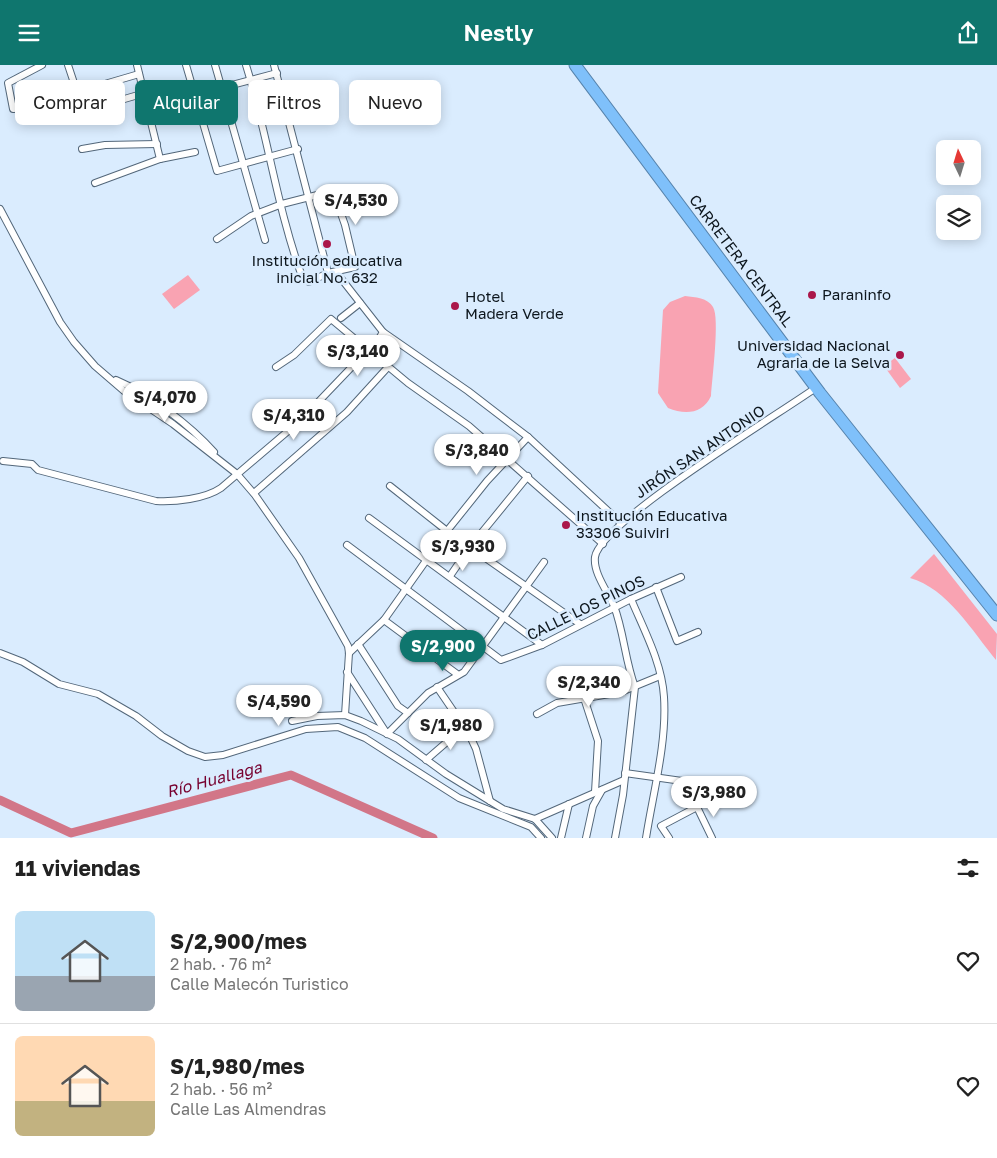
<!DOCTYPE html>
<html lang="es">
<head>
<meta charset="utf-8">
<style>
  :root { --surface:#fff; --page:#f2f2f2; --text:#222; --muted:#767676; --line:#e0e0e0; --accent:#0f766e }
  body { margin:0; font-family:"Golos Text",sans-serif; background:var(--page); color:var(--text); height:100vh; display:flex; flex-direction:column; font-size:19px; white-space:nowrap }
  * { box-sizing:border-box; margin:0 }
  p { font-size:16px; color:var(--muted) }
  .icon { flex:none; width:28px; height:28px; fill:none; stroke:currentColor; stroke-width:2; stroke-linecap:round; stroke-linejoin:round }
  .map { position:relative; height:773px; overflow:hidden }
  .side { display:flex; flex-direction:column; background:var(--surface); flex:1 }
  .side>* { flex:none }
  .hud { position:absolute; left:15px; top:15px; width:500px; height:45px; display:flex; gap:10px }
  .needle { width:32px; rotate:356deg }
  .controls { position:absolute; left:936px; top:75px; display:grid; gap:10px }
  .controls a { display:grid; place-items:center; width:45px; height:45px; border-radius:8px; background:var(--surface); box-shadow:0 2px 12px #0003; font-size:25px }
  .price { position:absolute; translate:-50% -42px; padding:0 11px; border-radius:18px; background:#fff; color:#222; font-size:16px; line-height:32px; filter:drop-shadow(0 1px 2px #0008) }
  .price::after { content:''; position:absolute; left:50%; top:30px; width:15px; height:11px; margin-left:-8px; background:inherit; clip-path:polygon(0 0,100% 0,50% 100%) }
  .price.on { background:var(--accent); color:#fff }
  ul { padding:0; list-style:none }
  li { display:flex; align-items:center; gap:15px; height:125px; padding:0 15px }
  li+li { border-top:1px solid var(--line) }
  li span { display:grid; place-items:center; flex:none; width:140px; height:100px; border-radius:8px; color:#555 }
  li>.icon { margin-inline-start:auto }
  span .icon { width:60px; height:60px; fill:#fffc; stroke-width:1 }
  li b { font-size:21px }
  h2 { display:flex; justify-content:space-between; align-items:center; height:60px; padding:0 15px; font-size:21px }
  .tag { padding:0 18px; border-radius:8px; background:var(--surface); box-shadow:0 2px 12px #0003; font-size:18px; line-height:45px }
  .tag.on { background:var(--accent); color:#fff }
  header { display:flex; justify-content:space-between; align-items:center; height:65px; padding:0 15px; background:var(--accent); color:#fff; font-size:22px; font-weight:600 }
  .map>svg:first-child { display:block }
</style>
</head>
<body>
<header><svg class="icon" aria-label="menu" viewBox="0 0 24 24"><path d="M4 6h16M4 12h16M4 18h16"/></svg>Nestly<svg class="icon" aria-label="share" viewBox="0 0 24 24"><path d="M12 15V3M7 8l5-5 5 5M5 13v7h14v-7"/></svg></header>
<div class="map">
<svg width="997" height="773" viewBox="0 0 997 773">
  <rect width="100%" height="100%" fill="#daecfe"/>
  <g fill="#f9a3b2">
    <path d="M188 210 200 225 174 244 162 229Z"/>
    <path d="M685 231C695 232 708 233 713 242 720 253 712 314 711 331 703 349 685 350 668 343L658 328 663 245 670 237Z"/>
    <path d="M895 293 911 314 900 323 884 301Z"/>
    <path d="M934 489 997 569 996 595C973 567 947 523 910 513Z"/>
  </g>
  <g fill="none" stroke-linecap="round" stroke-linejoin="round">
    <path stroke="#d27688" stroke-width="9" d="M0 735 71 768 291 710 433 773"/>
    <defs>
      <g id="street">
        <path d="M42 0 8 18 13 44 40 43 69 26 98 21 139 9"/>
        <path d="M68 0 76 24"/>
        <path d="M137 0 160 94"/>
        <path d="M186 0 217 106 298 84"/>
        <path d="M215 0 265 175"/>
        <path d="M274 0 328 208"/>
        <path d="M194 30 277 8"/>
        <path d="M83 46 145 28"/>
        <path d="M82 84 105 80 157 79"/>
        <path d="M95 118 160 94 195 87"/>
        <path d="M0 144 60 257 74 277 95 301 124 326 173 359 237 409 255 430 299 493 348 581 349 588 345 650"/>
        <path d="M217 174 251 151 282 139 333 126 345 160 355 202 328 208 309 217 303 214C277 145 268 70 246 0"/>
        <path d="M336 207 383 267 468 326 528 372 621 458"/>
        <path d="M341 253 360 238"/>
        <path d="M370 288 383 267"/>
        <path d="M276 302 294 290 331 254 408 318 469 361 603 479"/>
        <path d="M116 315C149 329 190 360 214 387"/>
        <path d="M3 396 32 399 38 405 156 436C175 437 205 434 221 423L301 355 367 286"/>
        <path d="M390 421 447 466 580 559"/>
        <path d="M254 428 347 347 388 302"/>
        <path d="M369 453 542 580"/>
        <path d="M347 480 501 595 542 580 631 534 681 512"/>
        <path d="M450 511 470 482 528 411"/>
        <path d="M656 522 677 576 698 567"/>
        <path d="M631 534C644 565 662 598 664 632 667 678 653 728 646 773"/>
        <path d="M384 555 457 609"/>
        <path d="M358 579 398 641 408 648"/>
        <path d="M0 588 23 597 59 619 98 629 136 651 162 671 188 686 205 692 223 690 306 664 338 662 365 673 459 733 531 762 541 773"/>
        <path d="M349 588 384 555 447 466 487 416 528 372"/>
        <path d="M347 607 387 669 428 628 464 607 544 497"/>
        <path d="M437 622 469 669 476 684 490 736"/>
        <path d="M584 633 598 676 595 727"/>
        <path d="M537 649 557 638 621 627 660 611"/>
        <path d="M292 656 317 651 345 650 361 656 398 674 446 709 503 744 535 754 552 773"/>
        <path d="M426 695 463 663"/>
        <path d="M625 708 682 716"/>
        <path d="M535 754 624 715"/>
        <path d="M561 773 569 739"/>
        <path d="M586 773 593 741 602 725"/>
        <path d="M615 773 623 730 635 622C625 596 624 567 614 541 608 527 593 508 595 492 600 457 781 348 817 322"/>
        <path d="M669 773 661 761 697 742 712 773"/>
      </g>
      <path id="highway" d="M575 0 820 328 997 550"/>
    </defs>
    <use href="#street" stroke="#53677a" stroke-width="8"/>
    <use href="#highway" stroke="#5784ad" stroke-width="13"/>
    <use href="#street" stroke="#fff" stroke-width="6"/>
    <use href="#highway" stroke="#7fc0fa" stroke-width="11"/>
  </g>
  <g fill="#aa174a" stroke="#daecfe" stroke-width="2">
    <circle cx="327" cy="179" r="5"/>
    <circle cx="812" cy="230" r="5"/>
    <circle cx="455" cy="241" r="5"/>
    <circle cx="900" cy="290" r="5"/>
    <circle cx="566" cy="460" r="5"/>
  </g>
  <g text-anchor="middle" stroke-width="5" stroke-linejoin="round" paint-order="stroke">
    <g font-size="15" fill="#0d161d" stroke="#daecfe" text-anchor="start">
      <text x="327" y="201" text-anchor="middle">Institución educativa<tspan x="327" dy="17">inicial No. 632</tspan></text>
      <text x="822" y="235">Paraninfo</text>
      <text x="465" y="237">Hotel<tspan x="465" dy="17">Madera Verde</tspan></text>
      <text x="890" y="286" text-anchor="end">Universidad Nacional<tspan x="890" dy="17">Agraria de la Selva</tspan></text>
      <text x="576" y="456">Institución Educativa<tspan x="576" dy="17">33306 Suiviri</tspan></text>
    </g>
    <g font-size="15" fill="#0d161d" stroke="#daecfe">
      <text transform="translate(741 196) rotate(53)" y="5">CARRETERA CENTRAL</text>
      <text transform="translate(700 387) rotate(-34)" y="5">JIRÓN SAN ANTONIO</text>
      <text transform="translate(586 543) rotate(-26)" y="5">CALLE LOS PINOS</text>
    </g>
    <g font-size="16" font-style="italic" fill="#77002f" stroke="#daecfe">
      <text transform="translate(214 714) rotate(-15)" y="6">Río Huallaga</text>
    </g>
  </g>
</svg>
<div class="controls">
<a><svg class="needle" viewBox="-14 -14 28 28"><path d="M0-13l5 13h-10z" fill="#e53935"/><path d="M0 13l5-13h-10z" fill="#767676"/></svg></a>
<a><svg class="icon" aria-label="layers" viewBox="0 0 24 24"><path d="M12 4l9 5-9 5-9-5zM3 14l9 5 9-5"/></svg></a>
</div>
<b class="price" style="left:356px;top:161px">S/4,530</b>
<b class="price" style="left:358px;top:312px">S/3,140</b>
<b class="price" style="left:165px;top:358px">S/4,070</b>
<b class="price" style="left:294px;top:376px">S/4,310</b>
<b class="price" style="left:477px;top:411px">S/3,840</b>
<b class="price" style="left:463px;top:507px">S/3,930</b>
<b class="price on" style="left:443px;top:607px">S/2,900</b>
<b class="price" style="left:589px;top:643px">S/2,340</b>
<b class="price" style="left:279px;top:662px">S/4,590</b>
<b class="price" style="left:451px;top:686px">S/1,980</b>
<b class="price" style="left:714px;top:753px">S/3,980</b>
<div class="hud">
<a class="tag">Comprar</a>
<a class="tag on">Alquilar</a>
<a class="tag">Filtros</a>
<a class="tag">Nuevo</a>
</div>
</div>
<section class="side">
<h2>11 viviendas<svg class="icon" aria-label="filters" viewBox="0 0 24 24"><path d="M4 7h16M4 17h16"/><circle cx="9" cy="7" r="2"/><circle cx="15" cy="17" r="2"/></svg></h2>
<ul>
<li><span style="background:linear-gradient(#bfe0f5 65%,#9aa5b1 0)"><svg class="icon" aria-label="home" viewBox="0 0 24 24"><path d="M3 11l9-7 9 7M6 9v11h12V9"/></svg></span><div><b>S/2,900/mes</b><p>2 hab. · 76 m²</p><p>Calle Malecón Turistico</p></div><svg class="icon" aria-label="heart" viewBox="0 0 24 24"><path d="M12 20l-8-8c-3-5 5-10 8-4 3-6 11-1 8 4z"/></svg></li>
<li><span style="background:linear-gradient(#ffd9b3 65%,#c2b280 0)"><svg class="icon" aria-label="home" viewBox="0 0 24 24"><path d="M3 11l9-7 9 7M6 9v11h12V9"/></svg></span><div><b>S/1,980/mes</b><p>2 hab. · 56 m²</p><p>Calle Las Almendras</p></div><svg class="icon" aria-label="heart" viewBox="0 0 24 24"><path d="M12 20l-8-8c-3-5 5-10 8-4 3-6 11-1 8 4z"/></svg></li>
</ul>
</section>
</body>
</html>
